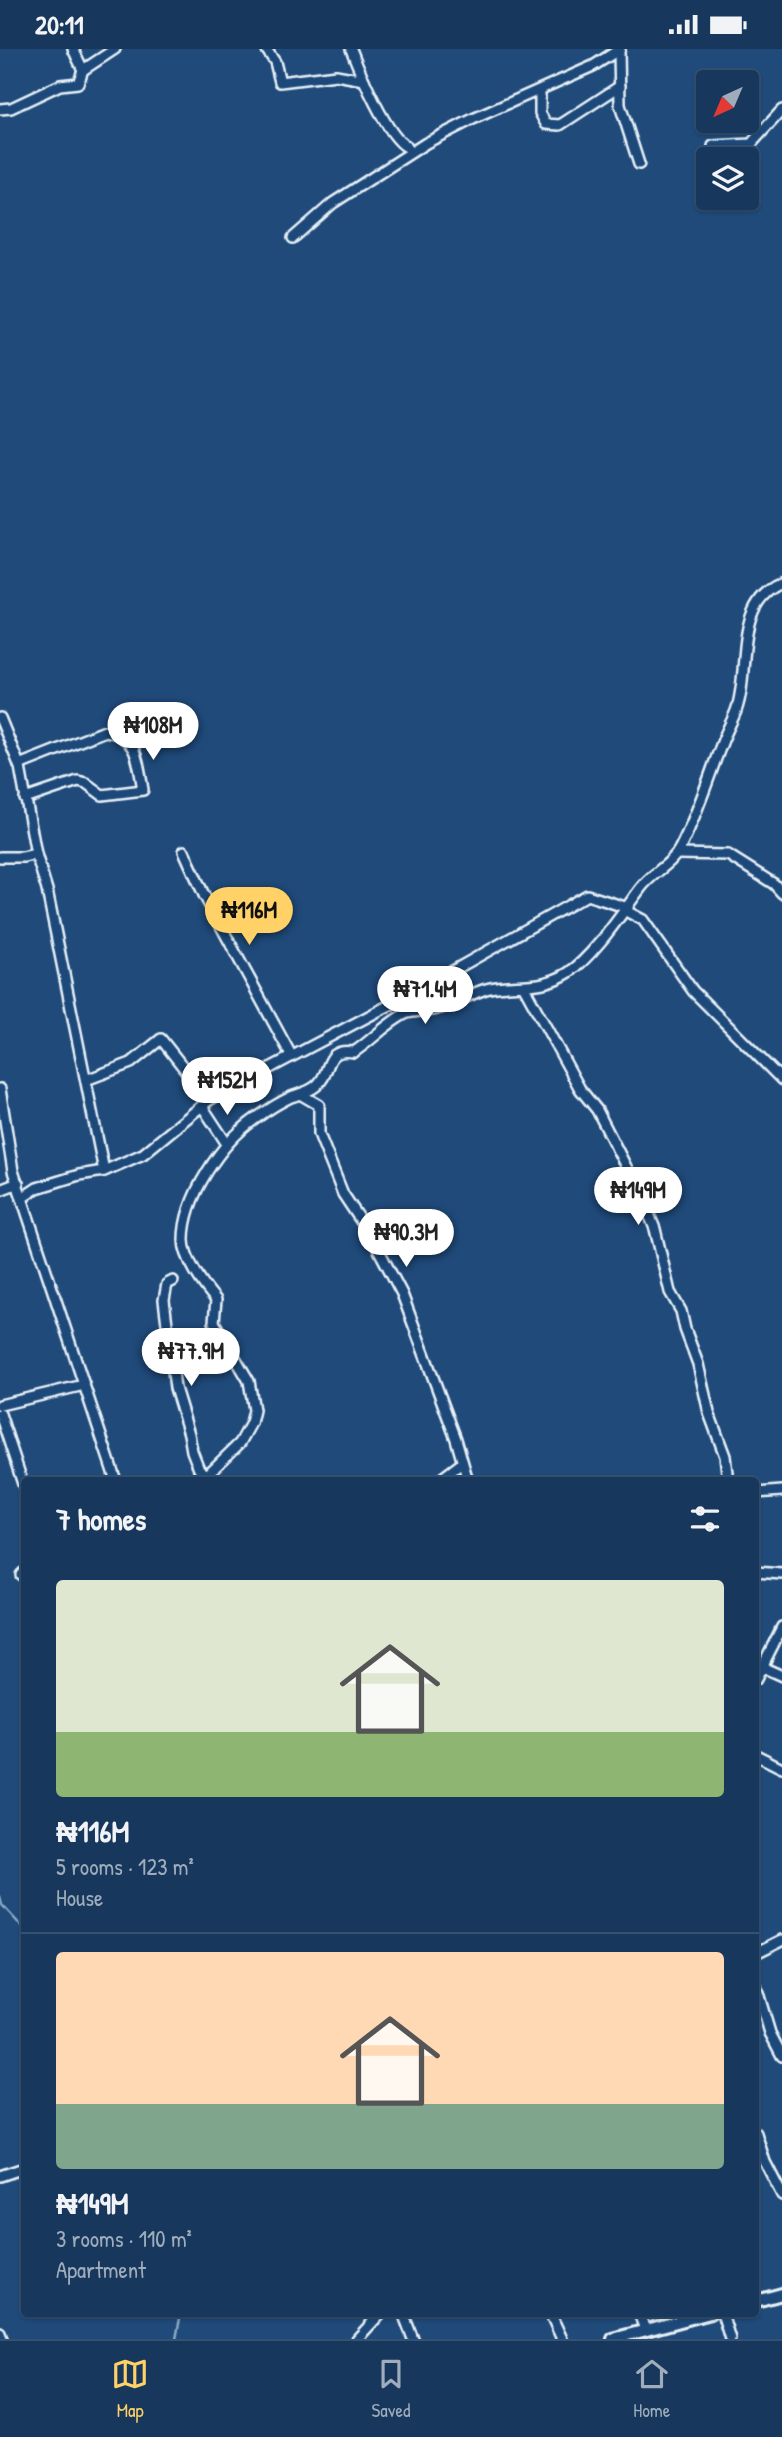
<!DOCTYPE html>
<html lang="en">
<head>
<meta charset="utf-8">
<style>
  :root { --surface:#17385c; --page:#244365; --text:#f1f3f6; --muted:#9eacbb; --line:#365272; --accent:#ffd166 }
  body { margin:0; font-family:"Patrick Hand",sans-serif; background:var(--page); color:var(--text); height:100vh; display:flex; flex-direction:column; font-size:26px; white-space:nowrap }
  * { box-sizing:border-box; margin:0 }
  p { font-size:23px; color:var(--muted) }
  .icon { flex:none; width:38px; height:38px; fill:none; stroke:currentColor; stroke-width:2; stroke-linecap:round; stroke-linejoin:round }
  .map { position:relative; flex:1; overflow:hidden }
  .drawer { position:absolute; left:21px; top:1428px; width:738px; height:840px; display:flex; flex-direction:column; background:var(--surface); border-radius:7px; box-shadow:0 2px 5px #0004,0 0 0 2px var(--line) }
  .drawer>* { flex:none }
  .needle { width:46px; rotate:224deg }
  .controls { position:absolute; left:696px; top:21px; display:grid; gap:14px }
  .controls a { display:grid; place-items:center; width:63px; height:63px; border-radius:7px; background:var(--surface); box-shadow:0 2px 5px #0004,0 0 0 2px var(--line); font-size:35px }
  .price { position:absolute; translate:-50% -60px; padding:0 16px; border-radius:24px; background:#fff; color:#222; font-size:23px; line-height:46px; filter:drop-shadow(0 2px 4px #0008) }
  .price::after { content:''; position:absolute; left:50%; top:42px; width:21px; height:16px; margin-left:-10px; background:inherit; clip-path:polygon(0 0,100% 0,50% 100%) }
  .price.active { background:var(--accent); color:#111 }
  ul { padding:0; list-style:none }
  li { display:grid; align-content:center; gap:14px; height:371px; padding:0 35px }
  li+li { border-top:2px solid var(--line) }
  li span { display:grid; place-items:center; height:217px; border-radius:7px; color:#555 }
  li>.icon { margin-inline-start:auto }
  span .icon { width:126px; height:126px; fill:#fffc; stroke-width:1 }
  li b { font-size:30px }
  h2 { display:flex; justify-content:space-between; align-items:center; height:84px; padding:0 35px; font-size:30px }
  .status { display:flex; justify-content:space-between; align-items:center; height:49px; padding:0 35px; background:var(--surface); direction:ltr }
  .status svg { height:19px; fill:currentColor }
  .tabs { display:flex; justify-content:space-around; align-items:center; height:98px; border-top:2px solid var(--line); background:var(--surface); font-size:19px; color:var(--muted) }
  .tabs a { display:grid; justify-items:center; gap:4px }
  .tabs .active { color:var(--accent) }
  .map>svg:first-child { display:block }
</style>
</head>
<body>
<div class="status"><b>20:11</b><svg viewBox="0 0 49 12"><path d="M0 12V9h3v3zM5 12V6h3v6zM10 12V3h3v9zM15 12V0h3v12zM26 1h20v11H26zM47 4h2v5h-2z"/></svg></div>
<div class="map">
<svg width="782" height="2290" viewBox="0 0 782 2290">
  <rect width="100%" height="100%" fill="#1f4a7a"/>
  <filter id="ink" filterUnits="userSpaceOnUse"><feTurbulence type="fractalNoise" baseFrequency=".0143" numOctaves="2"/><feDisplacementMap in="SourceGraphic" scale="14" xChannelSelector="R" yChannelSelector="G"/><feConvolveMatrix kernelMatrix="1 2 1 2 8 2 1 2 1" color-interpolation-filters="sRGB"/></filter>
  <g filter="url(#ink)">
    <g fill="none" stroke-linecap="round" stroke-linejoin="round">
      <g stroke="#8baac8" stroke-width="2.5">
        <path d="M0 1848 2 1856 24 1880"/>
        <path d="M24 1924V1933"/>
        <path d="M176 2290 181 2264"/>
      </g>
      <defs>
        <g id="minor">
          <path d="M73 0 83 21"/>
          <path d="M266 0 275 13 280 33 336 26 364 31"/>
          <path d="M351 0C360 23 387 88 407 98"/>
          <path d="M619 1 620 56 639 115"/>
          <path d="M540 41V64L546 75 560 76 620 37"/>
          <path d="M0 60 11 59 60 36 78 34 83 21 115 0"/>
          <path d="M713 97 751 95 782 61"/>
          <path d="M293 189 333 154 426 94 473 70 593 17 620 0"/>
          <path d="M0 669 20 718 36 805 47 841 104 1122"/>
          <path d="M19 716 105 682C138 686 138 713 143 741L102 746 86 734 78 732 25 750"/>
          <path d="M184 802 204 846 291 1006"/>
          <path d="M677 805 728 806 774 835 782 844"/>
          <path d="M0 808H23L36 805"/>
          <path d="M626 862 643 871 693 942 782 1031"/>
          <path d="M524 938 580 1040 597 1061 645 1155 655 1180 670 1243 681 1262 685 1280 698 1315 709 1364 725 1407 728 1432"/>
          <path d="M86 1031 131 1014 161 990 209 1051"/>
          <path d="M0 1040 13 1122 116 1432"/>
          <path d="M300 1045 319 1056V1085L343 1145 373 1190 402 1245 456 1390 468 1432"/>
          <path d="M202 1057 227 1095"/>
          <path d="M0 1141 18 1134"/>
          <path d="M22 1149 37 1139 79 1126 104 1122 143 1105 209 1051 426 937 587 846 628 859"/>
          <path d="M173 1232 167 1235 164 1251 175 1339 189 1385 192 1402 199 1420 207 1426 208 1430"/>
          <path d="M0 1356 84 1336"/>
          <path d="M0 1365 24 1438"/>
          <path d="M207 1426 240 1394 251 1374 254 1361 249 1332 214 1273 216 1251C204 1237 184 1210 184 1191 184 1148 221 1094 255 1070 266 1062 278 1054 291 1048 299 1045 309 1043 316 1037 333 1024 322 998 354 1003 371 992 387 974 405 965 414 961 427 963 437 960 454 956 469 945 486 940 514 933 539 942 568 924 593 908 622 864 640 840 651 824 672 816 680 799 698 764 709 727 723 691 727 681 732 672 736 662 751 622 732 554 782 534"/>
          <path d="M438 1432 462 1414"/>
          <path d="M756 1444 782 1442"/>
          <path d="M756 1523 782 1525"/>
          <path d="M21 1526 24 1523"/>
          <path d="M762 1618 782 1627"/>
          <path d="M756 1630 782 1578"/>
          <path d="M756 1706 782 1719"/>
          <path d="M756 1904 782 1891"/>
          <path d="M756 1937 770 1984 782 2007"/>
          <path d="M756 2084 765 2113 782 2146"/>
          <path d="M0 2127 24 2119"/>
          <path d="M403 2264 413 2290"/>
          <path d="M550 2264 562 2290"/>
          <path d="M639 2264 645 2281"/>
          <path d="M722 2264 730 2290"/>
          <path d="M0 2284 2 2290"/>
          <path d="M357 2290 381 2264"/>
        </g>
        <g id="tertiary">
          <path d="M756 2252 782 2245"/>
          <path d="M613 2290 710 2264"/>
        </g>
      </defs>
      <use href="#minor" stroke="#e8f1f8" stroke-width="14"/>
      <use href="#tertiary" stroke="#e8f1f8" stroke-width="16"/>
      <use href="#minor" stroke="#1f4a7a" stroke-width="9"/>
      <use href="#tertiary" stroke="#1f4a7a" stroke-width="10"/>
    </g>
  </g>
</svg>
<div class="controls">
<a><svg class="needle" viewBox="-14 -14 28 28"><path d="M0-13l5 13h-10z" fill="#e53935"/><path d="M0 13l5-13h-10z" fill="#9eacbb"/></svg></a>
<a><svg class="icon" aria-label="layers" viewBox="0 0 24 24"><path d="M12 4l9 5-9 5-9-5zM3 14l9 5 9-5"/></svg></a>
</div>
<b class="price" style="left:153px;top:713px">₦108M</b>
<b class="price active" style="left:249px;top:898px">₦116M</b>
<b class="price" style="left:425px;top:977px">₦71.4M</b>
<b class="price" style="left:227px;top:1068px">₦152M</b>
<b class="price" style="left:638px;top:1178px">₦149M</b>
<b class="price" style="left:406px;top:1220px">₦90.3M</b>
<b class="price" style="left:191px;top:1339px">₦77.9M</b>
<section class="drawer">
<h2>7 homes<svg class="icon" aria-label="filters" viewBox="0 0 24 24"><path d="M4 7h16M4 17h16"/><circle cx="9" cy="7" r="2"/><circle cx="15" cy="17" r="2"/></svg></h2>
<ul>
<li><span style="background:linear-gradient(#dfe7d0 70%,#8fb573 0)"><svg class="icon" aria-label="home" viewBox="0 0 24 24"><path d="M3 11l9-7 9 7M6 9v11h12V9"/></svg></span><div><b>₦116M</b><p>5 rooms · 123 m²</p><p>House</p></div></li>
<li><span style="background:linear-gradient(#ffd9b3 70%,#7fa58c 0)"><svg class="icon" aria-label="home" viewBox="0 0 24 24"><path d="M3 11l9-7 9 7M6 9v11h12V9"/></svg></span><div><b>₦149M</b><p>3 rooms · 110 m²</p><p>Apartment</p></div></li>
</ul>
</section>
</div>
<nav class="tabs">
<a class="active"><svg class="icon" aria-label="map" viewBox="0 0 24 24"><path d="M3 6l6-2 6 2 6-2v14l-6 2-6-2-6 2zM9 4v14M15 6v14"/></svg>Map</a>
<a><svg class="icon" aria-label="saved" viewBox="0 0 24 24"><path d="M7 4h10v16l-5-4-5 4z"/></svg>Saved</a>
<a><svg class="icon" aria-label="home" viewBox="0 0 24 24"><path d="M3 11l9-7 9 7M6 9v11h12V9"/></svg>Home</a>
</nav>
</body>
</html>
